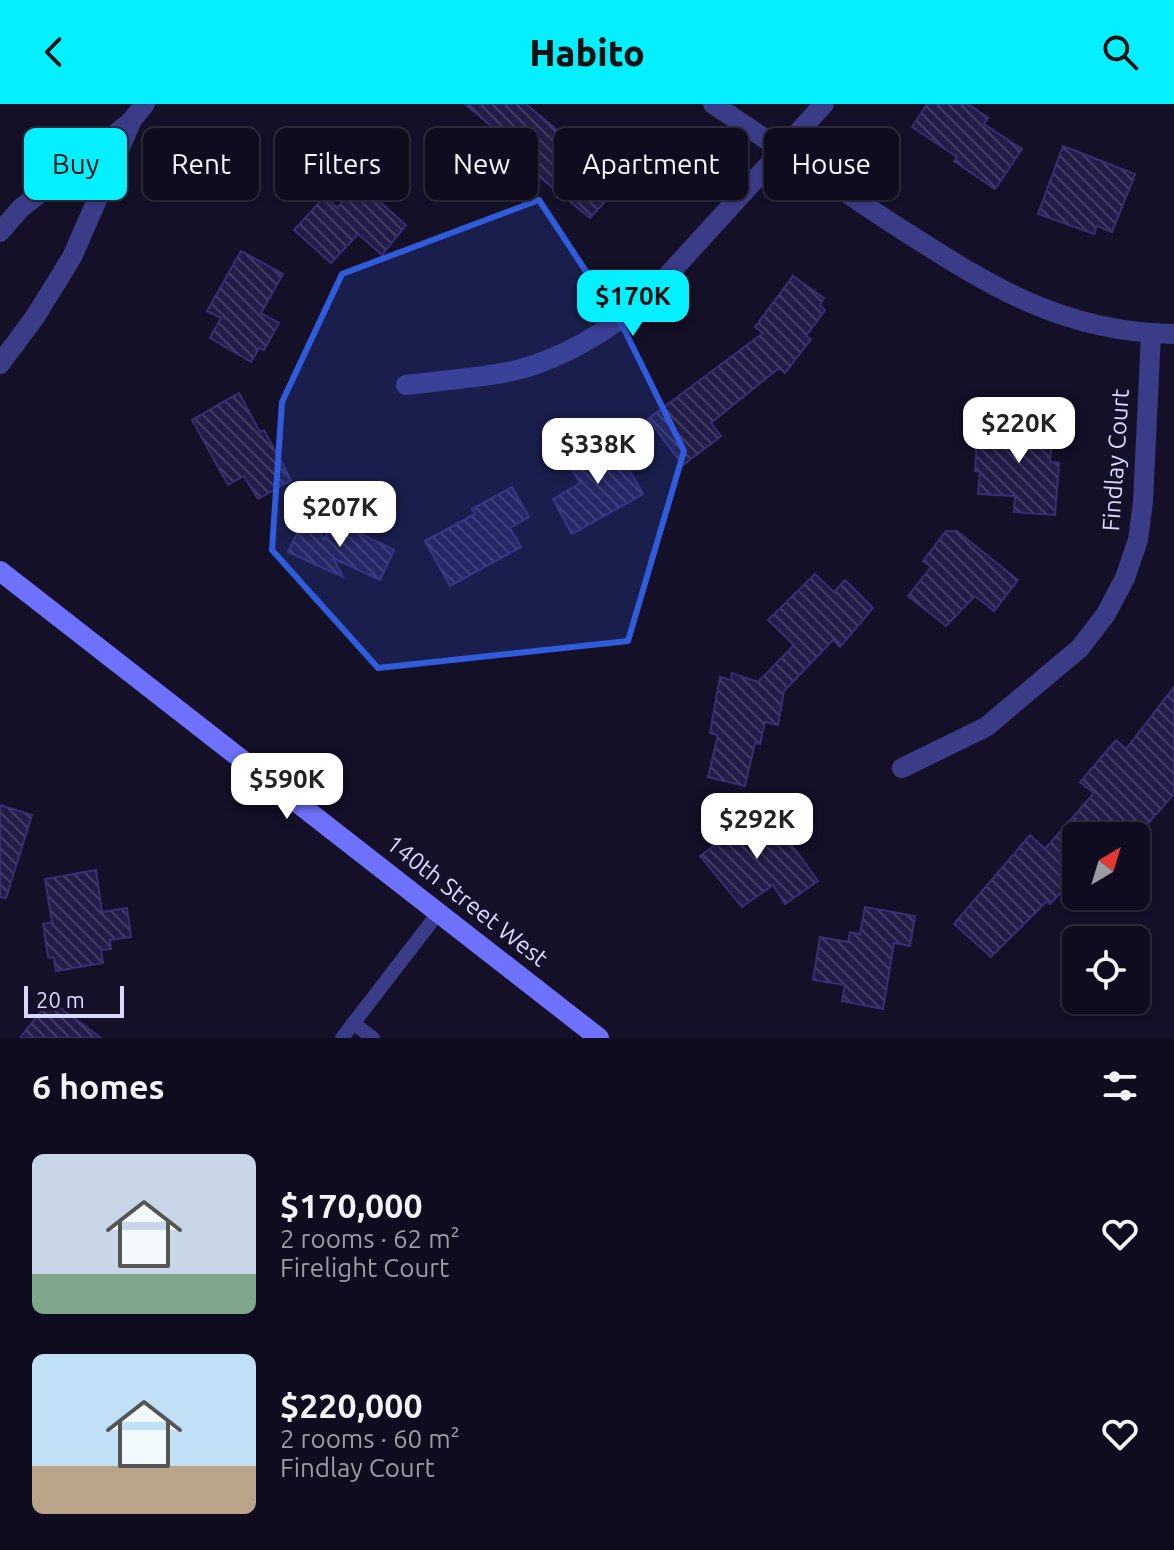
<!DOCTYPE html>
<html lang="en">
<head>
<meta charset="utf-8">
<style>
  :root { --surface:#0e0c1e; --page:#171527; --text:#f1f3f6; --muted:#9b9ba4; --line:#2e2c3c; --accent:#04f0fe }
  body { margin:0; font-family:Ubuntu,sans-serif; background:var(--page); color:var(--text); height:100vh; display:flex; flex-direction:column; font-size:30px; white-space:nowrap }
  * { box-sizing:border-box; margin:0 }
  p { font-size:26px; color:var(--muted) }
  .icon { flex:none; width:44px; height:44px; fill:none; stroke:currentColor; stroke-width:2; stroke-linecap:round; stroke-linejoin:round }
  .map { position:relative; height:934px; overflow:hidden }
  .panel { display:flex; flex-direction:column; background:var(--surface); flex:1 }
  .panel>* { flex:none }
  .banner { position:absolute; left:24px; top:24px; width:1126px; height:72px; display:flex; gap:16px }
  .needle { width:52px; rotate:38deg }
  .controls { position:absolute; left:1062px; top:718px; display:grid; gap:16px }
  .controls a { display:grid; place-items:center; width:88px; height:88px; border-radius:12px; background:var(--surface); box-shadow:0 2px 6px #0004,0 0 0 2px var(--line); font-size:40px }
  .scale { position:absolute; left:24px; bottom:20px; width:100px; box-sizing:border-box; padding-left:8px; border:4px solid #dad8ff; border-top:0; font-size:22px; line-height:28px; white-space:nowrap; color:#dad8ff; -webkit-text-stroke:6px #131028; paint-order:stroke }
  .price { position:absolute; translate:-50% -68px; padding:0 18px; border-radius:16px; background:#fff; color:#222; font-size:26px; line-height:52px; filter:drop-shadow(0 2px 4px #0008) }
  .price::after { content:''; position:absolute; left:50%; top:48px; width:24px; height:18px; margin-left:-12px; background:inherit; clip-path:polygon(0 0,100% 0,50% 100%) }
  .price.selected { background:var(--accent); color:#111 }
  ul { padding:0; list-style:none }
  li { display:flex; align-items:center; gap:24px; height:200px; padding:0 32px }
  li span { display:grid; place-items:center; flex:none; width:224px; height:160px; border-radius:12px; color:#555 }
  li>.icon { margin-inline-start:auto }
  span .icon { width:96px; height:96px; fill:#fffc; stroke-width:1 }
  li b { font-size:34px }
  h2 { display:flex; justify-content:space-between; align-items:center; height:96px; padding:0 32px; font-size:34px }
  .pill { padding:0 28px; border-radius:12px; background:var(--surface); box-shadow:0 2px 6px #0004,0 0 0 2px var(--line); font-size:28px; line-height:72px }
  .pill.selected { background:var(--accent); color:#111 }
  header { display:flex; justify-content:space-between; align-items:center; height:104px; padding:0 32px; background:var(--accent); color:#111; font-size:36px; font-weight:800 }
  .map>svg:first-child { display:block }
</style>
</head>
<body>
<header><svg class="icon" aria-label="back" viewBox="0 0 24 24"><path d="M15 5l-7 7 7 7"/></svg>Habito<svg class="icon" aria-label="search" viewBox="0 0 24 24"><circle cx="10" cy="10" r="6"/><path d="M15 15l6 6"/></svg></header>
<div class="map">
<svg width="1174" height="934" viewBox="0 0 1174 934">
  <defs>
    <pattern id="building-back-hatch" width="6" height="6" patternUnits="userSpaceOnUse" patternTransform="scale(2)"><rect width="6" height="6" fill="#231c49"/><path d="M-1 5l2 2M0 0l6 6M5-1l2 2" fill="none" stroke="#423c64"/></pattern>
  </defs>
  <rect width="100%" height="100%" fill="#131028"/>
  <g fill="url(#building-back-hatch)" stroke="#392e75" stroke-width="2">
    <path d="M465 0H526L562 30 564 27 602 56 605 51 630 71 590 114 530 65 535 59Z"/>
    <path d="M927 0H968L988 14 984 20 1022 45 995 85 954 57 957 53 912 23Z"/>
    <path d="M1063 42 1135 70 1112 128 1097 122 1094 130 1038 110Z"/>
    <path d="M356 82 375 100 378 96 406 121 382 151 358 130 331 159 294 126 325 92 337 104Z"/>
    <path d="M241 147 283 170 261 209 279 219 264 246 259 244 251 258 210 234 221 214 207 207Z"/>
    <path d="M793 172 824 194 820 201 825 206 806 232 811 235 785 269 779 264 711 319 721 332 683 361 648 315 763 229 755 223Z"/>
    <path d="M239 289 260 328 264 326 291 376 258 395 244 372 228 381 192 316Z"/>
    <path d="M1027 313 1054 315 1050 358 1059 359 1055 411 1014 408 1015 392 978 390 980 368 975 367 978 321 1026 324Z"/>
    <path d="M609 331 643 390 572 430 553 395 580 379 571 364 585 356 580 347Z"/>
    <path d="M512 383 529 413 510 424 521 443 450 482 425 437 475 410 472 405Z"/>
    <path d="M308 407 324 436 333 416 394 446 380 476 333 454 343 473 288 448Z"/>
    <path d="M946 427H957L1018 476 994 507 975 492 946 522 908 492 931 463 923 457Z"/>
    <path d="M815 470 834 488 845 476 873 504 840 543 833 536 784 587 778 621 765 618 760 640 755 639 745 682 708 673 718 631 710 629 720 573 731 576 732 569 758 578 794 541 768 516Z"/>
    <path d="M1174 583V690L1137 732H1076V772L1050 800 1047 797 991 853 954 820 1030 731 1045 745 1094 689 1080 678 1116 636 1126 645Z"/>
    <path d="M0 701 32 711 6 794 0 793Z"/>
    <path d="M752 701 779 738 786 733 818 777 785 800 773 781 742 803 700 752 724 735 718 726Z"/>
    <path d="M96 766 102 808 127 804 131 833 110 836 111 845 101 846 103 859 56 867 54 854 48 853 43 820 52 818 45 775Z"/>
    <path d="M865 803 915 812 910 842 894 839 883 905 842 897 845 881 813 876 820 833 848 838 850 828 860 830Z"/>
    <path d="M50 896 101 934H20Z"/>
  </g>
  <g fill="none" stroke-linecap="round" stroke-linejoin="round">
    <g stroke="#3b3c87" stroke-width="14">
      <path d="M353 919 373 934"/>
      <path d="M342 934 439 808"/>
    </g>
    <g stroke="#3b3c87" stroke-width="20">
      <path d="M713 0C772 40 831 79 890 118 984 178 1057 228 1174 230"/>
      <path d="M0 128 21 104 129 19"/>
      <path d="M0 260 35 213 72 153 132 16 145 0"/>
      <path d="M406 281C443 276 500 273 534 261 583 244 623 217 659 181L824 0"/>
      <path d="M902 664 986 623 1080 544 1106 510 1125 474 1138 436 1143 398 1151 230"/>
    </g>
    <path stroke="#6f72ff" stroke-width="20" d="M0 467 599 934"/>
  </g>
  <path fill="#305cdc" fill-opacity="0.2" stroke="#305cdc" stroke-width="6" stroke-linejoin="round" d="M539 96 624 225 684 347 628 537 378 564 272 446 282 298 342 170Z"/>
  <g text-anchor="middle" stroke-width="8" stroke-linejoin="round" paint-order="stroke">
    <g font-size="24" fill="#dad8ff" stroke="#131028">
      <text transform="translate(1116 356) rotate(-86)" y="8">Findlay Court</text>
      <text transform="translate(467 797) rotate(38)" y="8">140th Street West</text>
    </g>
  </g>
</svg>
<div class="controls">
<a><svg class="needle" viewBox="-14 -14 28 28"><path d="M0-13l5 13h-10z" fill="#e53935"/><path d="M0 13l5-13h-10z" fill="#9b9ba4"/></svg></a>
<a><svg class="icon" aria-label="locate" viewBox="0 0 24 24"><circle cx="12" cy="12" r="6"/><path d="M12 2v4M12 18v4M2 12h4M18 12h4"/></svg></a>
</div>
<div class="scale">20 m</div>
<b class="price selected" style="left:633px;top:234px">$170K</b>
<b class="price" style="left:1019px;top:361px">$220K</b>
<b class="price" style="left:598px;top:382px">$338K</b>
<b class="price" style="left:340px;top:445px">$207K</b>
<b class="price" style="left:287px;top:717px">$590K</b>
<b class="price" style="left:757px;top:757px">$292K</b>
<div class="banner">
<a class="pill selected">Buy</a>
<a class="pill">Rent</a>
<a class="pill">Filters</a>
<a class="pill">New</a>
<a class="pill">Apartment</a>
<a class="pill">House</a>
</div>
</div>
<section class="panel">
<h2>6 homes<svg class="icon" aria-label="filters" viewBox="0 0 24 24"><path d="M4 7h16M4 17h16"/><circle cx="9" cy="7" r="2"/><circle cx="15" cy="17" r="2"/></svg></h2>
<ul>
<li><span style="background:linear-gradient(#c9d6e8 75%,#7fa58c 0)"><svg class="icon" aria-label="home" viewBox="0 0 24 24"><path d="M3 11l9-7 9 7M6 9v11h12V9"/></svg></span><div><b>$170,000</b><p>2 rooms · 62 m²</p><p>Firelight Court</p></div><svg class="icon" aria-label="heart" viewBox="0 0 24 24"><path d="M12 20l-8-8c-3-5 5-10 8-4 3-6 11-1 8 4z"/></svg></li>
<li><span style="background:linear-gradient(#bfe0f5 70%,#b9a48a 0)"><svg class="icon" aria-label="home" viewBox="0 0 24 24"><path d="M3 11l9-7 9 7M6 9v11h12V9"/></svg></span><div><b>$220,000</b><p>2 rooms · 60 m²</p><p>Findlay Court</p></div><svg class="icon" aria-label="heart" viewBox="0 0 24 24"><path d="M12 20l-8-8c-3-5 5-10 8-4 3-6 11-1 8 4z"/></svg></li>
</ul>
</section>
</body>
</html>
